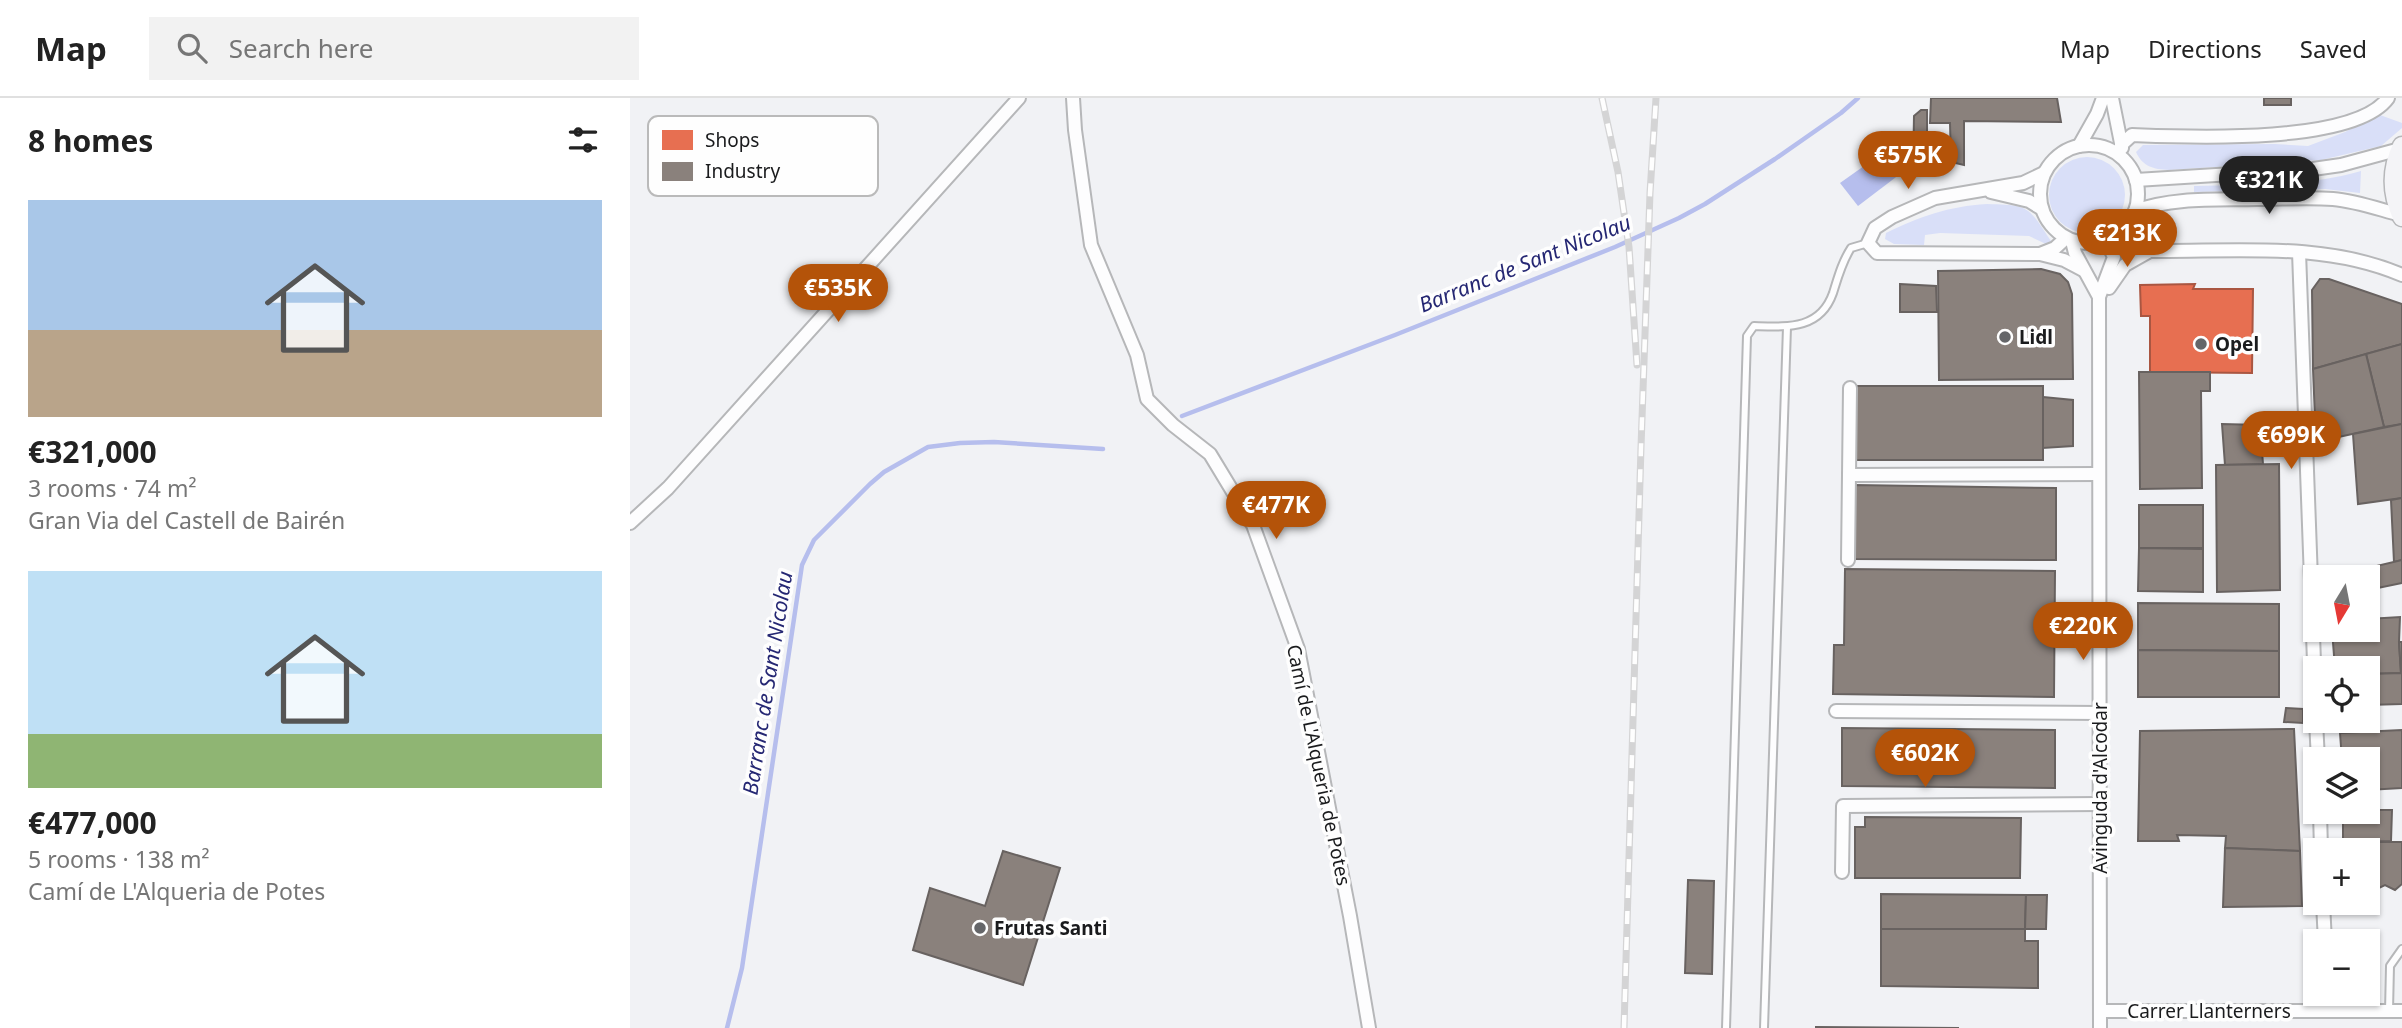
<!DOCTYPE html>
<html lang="en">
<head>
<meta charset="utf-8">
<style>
  :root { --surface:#fff; --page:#f2f2f2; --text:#222; --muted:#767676; --line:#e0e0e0; --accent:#b45309 }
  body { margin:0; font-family:"Noto Sans",sans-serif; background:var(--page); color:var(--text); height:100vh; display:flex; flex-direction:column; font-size:26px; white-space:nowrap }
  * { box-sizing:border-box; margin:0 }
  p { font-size:23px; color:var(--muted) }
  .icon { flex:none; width:38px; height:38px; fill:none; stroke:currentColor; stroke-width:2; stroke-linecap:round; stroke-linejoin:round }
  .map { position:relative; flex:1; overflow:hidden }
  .details { display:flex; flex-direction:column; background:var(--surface); width:630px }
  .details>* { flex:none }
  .needle { width:46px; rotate:190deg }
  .tools { position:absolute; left:1673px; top:467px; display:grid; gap:14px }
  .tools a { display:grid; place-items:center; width:77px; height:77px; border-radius:0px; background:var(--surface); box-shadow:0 2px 5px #0004; font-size:35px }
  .price { position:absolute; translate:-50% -60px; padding:0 16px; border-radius:24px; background:var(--accent); color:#fff; font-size:23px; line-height:46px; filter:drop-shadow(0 2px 4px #0008) }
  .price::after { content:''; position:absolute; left:50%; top:42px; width:21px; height:16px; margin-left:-10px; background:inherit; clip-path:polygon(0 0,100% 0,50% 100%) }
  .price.current { background:#222; color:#fff }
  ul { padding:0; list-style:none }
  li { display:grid; align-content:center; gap:14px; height:371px; padding:0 28px }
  li span { display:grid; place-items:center; height:217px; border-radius:0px; color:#555 }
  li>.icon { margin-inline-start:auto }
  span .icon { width:126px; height:126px; fill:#fffc; stroke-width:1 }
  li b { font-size:30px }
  h2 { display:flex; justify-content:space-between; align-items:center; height:84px; padding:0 28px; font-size:30px }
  header { display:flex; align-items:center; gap:42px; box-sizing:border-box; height:98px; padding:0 35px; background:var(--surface); border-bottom:2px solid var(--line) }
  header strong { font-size:33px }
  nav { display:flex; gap:38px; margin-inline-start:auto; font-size:24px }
  .search { width:490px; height:63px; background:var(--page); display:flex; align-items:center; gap:18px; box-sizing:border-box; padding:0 24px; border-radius:0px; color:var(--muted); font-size:26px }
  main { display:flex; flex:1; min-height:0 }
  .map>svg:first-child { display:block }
</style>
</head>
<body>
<header>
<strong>Map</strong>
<div class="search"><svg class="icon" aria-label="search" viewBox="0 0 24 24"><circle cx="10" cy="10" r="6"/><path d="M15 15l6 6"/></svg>Search here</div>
<nav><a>Map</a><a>Directions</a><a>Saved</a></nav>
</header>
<main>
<section class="details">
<h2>8 homes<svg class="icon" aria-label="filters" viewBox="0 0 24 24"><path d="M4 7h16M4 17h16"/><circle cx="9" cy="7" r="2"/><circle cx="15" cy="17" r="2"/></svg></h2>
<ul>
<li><span style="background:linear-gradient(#a9c7e8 60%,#b9a48a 0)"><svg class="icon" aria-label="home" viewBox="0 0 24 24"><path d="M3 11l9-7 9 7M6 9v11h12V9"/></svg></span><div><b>€321,000</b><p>3 rooms · 74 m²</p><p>Gran Via del Castell de Bairén</p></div></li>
<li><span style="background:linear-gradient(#bfe0f5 75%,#8fb573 0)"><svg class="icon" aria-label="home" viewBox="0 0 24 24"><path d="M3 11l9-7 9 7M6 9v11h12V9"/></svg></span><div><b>€477,000</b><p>5 rooms · 138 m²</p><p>Camí de L'Alqueria de Potes</p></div></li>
</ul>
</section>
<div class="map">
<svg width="1772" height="930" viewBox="0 0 1772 930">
  <rect width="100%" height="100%" fill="#f1f2f5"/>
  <g fill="#d9dff8">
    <path d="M1750 17 1772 25V30L1751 48 1691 62 1539 72C1523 71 1513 69 1506 54L1513 47 1645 46 1678 48 1715 34Z"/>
    <circle cx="1457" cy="97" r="38"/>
    <path d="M1731 73 1730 95 1695 91 1564 94V88C1619 86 1677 89 1731 73Z"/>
    <path d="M1357 106C1399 107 1398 108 1421 143L1416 146 1399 138 1310 135 1295 137 1294 147 1264 146 1255 141 1256 135C1289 119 1319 108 1357 106Z"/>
  </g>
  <path fill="#b6beed" d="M1258 51 1274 73 1228 108 1210 85Z"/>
  <path fill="#e76f51" stroke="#aa5641" stroke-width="2" d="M1565 186 1563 191H1623L1622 275 1520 274V218H1511L1510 187Z"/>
  <g fill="#8a817c" stroke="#686260" stroke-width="2">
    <path d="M1301 0H1427L1431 24 1334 23V67L1321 64 1320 25H1300Z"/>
    <rect x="1634" y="0" width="27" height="7"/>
    <path d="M1291 12H1297V76L1283 74 1284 18Z"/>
    <path d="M1411 171 1430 176 1438 184 1442 196 1443 281 1309 282 1308 173Z"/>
    <path d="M1690 181H1699L1772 206V246L1683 271 1682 192Z"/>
    <path d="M1270 186 1306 188 1307 214H1270Z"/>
    <path d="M1772 246V326L1754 329 1736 256Z"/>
    <path d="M1736 256 1754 329 1686 344 1683 271Z"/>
    <path d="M1509 274H1580V293H1571L1572 390 1510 391Z"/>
    <rect x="1225" y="288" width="188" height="74"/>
    <path d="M1413 299 1443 302V348L1413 350Z"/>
    <path d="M1592 326 1630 327 1633 366 1595 367Z"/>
    <path d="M1772 326V400L1728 406 1723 336Z"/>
    <path d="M1649 366 1650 492 1587 494 1586 367Z"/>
    <path d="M1224 387 1426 390V462L1223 461Z"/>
    <path d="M1772 400V462L1764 464 1761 402Z"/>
    <rect x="1509" y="407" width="64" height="43"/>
    <path d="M1509 450 1573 451V494L1508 493Z"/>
    <path d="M1772 462V485L1738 492V480H1696Z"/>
    <path d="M1215 471 1425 473 1424 599 1203 596 1204 547H1214Z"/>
    <path d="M1508 505 1649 506V553L1508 552Z"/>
    <path d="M1770 519 1769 544 1771 575 1738 576V570H1705L1702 532H1738V521Z"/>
    <path d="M1769 544H1772V606L1738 607V576L1771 575Z"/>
    <path d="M1508 552 1649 553V599H1508Z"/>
    <path d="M1656 610 1673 611V625L1654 624Z"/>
    <path d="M1212 630 1425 632V690L1212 688Z"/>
    <path d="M1664 631 1670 753 1595 750 1596 738 1547 737 1549 743H1508L1510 633Z"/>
    <path d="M1772 632V690L1738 692V662H1712L1710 635Z"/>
    <path d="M1738 712H1762L1761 743 1713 744V714Z"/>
    <path d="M1235 719 1391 720 1390 780H1225V729H1235Z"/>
    <path d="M1723 744H1772V786L1765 792 1755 787 1747 791 1738 787V752H1722Z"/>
    <path d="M1595 750 1670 753 1672 808 1593 809Z"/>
    <path d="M373 753 430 770 393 887 283 852 300 790 355 808Z"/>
    <path d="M1058 782 1084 783 1082 876 1055 875Z"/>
    <path d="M1251 796 1396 797 1395 831H1251Z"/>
    <path d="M1396 797H1417L1416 831H1395Z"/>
    <path d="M1251 831H1395V843H1408V890L1251 888Z"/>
    <path d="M1186 929 1329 930H1186Z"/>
  </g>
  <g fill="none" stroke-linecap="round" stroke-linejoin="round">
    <g stroke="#b6beed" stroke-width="4.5">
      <path d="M552 318 765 237 985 149 1049 120 1075 106 1145 61 1211 15 1228 0"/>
      <path d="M97 930 112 870 172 467 184 442 240 386 254 374 298 349 330 345 364 344 473 351"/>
    </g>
    <defs>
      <g id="lane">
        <path d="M1759 913 1760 868 1772 851"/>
        <path d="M1096 930 1117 238 1124 228C1157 229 1190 232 1203 195 1208 179 1212 164 1221 150L1238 145"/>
        <path d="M1134 930 1157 229"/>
      </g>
      <g id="street">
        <path d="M443 0 445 32 461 147 507 257 517 301 543 327 580 356 623 427 668 551 720 818 739 930"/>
        <path d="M1482 0 1492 50"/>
        <circle cx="1459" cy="96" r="49"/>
        <path d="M1491 47 1502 37C1556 39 1724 47 1758 0"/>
        <path d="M1449 48 1467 16 1473 0"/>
        <path d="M1414 75 1393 85 1305 100 1262 119 1245 130 1238 145 1247 155 1410 156 1425 150 1436 140"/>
        <path d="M1506 82 1683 71 1711 67 1770 51"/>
        <path d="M1361 94 1399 103 1412 111"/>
        <path d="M1505 113C1543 99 1587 102 1627 101 1652 101 1678 99 1703 101 1726 103 1748 111 1771 117"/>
        <path d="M1481 140 1495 151 1519 153C1603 154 1693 143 1772 177"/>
        <path d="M1442 143 1445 155 1469 199"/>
        <path d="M1669 154 1685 591"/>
        <path d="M1410 156 1434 162 1453 172"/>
        <path d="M1479 190 1495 167 1518 154"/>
        <path d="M1219 377 1220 290"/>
        <path d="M0 425 38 390 389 0"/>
        <path d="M1218 462 1219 377 1469 376"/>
        <path d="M1206 613 1469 615"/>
        <path d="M1686 623 1688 662"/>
        <path d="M1690 714 1691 752"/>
        <path d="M1212 774 1213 708 1470 706"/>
        <path d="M1693 805 1695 844"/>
        <path d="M1697 896V912"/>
        <path d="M1470 913H1772"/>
        <path d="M1470 930 1469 199 1484 159 1476 142"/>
      </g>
      <path id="secondary" d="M1772 48C1761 71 1761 95 1772 119"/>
    </defs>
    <use href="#lane" stroke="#b6b7b9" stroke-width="10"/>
    <use href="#street" stroke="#b6b7b9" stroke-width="16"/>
    <use href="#secondary" stroke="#b6b7b9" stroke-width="21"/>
    <use href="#lane" stroke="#fdfdfe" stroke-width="6"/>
    <use href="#street" stroke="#fdfdfe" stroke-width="12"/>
    <use href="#secondary" stroke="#f4f4f7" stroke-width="18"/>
    <defs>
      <g id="rail">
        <path d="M972 0 988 74 999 149 1007 267"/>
        <path d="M994 930 1011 349 1020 95 1026 0"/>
      </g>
    </defs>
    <use href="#rail" stroke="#d4d4d5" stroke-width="7"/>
    <use href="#rail" stroke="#fefefe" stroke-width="4.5" stroke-dasharray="13" stroke-linecap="butt"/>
  </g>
  <g fill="#656669" stroke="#fefefe" stroke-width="2.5">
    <circle cx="1375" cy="239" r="7"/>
    <circle cx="1571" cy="246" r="7"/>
    <circle cx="350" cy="830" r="7"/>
  </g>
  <g text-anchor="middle" stroke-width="7" stroke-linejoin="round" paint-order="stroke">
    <g font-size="19" font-weight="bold" fill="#1a1b1d" stroke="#fefefe" text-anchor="start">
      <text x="1389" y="246">Lidl</text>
      <text x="1585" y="253">Opel</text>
      <text x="364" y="837">Frutas Santi</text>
    </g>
    <g font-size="19" fill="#1a1b1d" stroke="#fefefe">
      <text transform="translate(689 667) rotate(78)" y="7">Camí de L'Alqueria de Potes</text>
      <text transform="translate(1470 690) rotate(-90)" y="7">Avinguda d'Alcodar</text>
      <text x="1579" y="920">Carrer Llanterners</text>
    </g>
    <g font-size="21" font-style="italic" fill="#252773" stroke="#fefefe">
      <text transform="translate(895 166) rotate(-22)" y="7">Barranc de Sant Nicolau</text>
      <text transform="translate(138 585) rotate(-81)" y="7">Barranc de Sant Nicolau</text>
    </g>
  </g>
  <rect x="18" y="18" width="230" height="80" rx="10" fill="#fefefe" stroke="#bababa" stroke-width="2"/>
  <rect x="32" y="32" width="31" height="20" fill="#e76f51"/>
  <rect x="32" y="64" width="31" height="19" fill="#8a817c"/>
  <g font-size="19" fill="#1a1b1d">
    <text x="75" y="49">Shops</text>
    <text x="75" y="80">Industry</text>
  </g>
</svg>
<div class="tools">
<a><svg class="needle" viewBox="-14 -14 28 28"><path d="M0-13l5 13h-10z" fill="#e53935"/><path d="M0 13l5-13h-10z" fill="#767676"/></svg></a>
<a><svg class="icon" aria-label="locate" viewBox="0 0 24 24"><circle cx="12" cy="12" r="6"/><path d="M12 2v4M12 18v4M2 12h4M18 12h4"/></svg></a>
<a><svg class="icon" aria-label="layers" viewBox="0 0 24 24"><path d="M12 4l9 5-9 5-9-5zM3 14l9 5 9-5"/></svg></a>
<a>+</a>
<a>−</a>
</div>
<b class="price" style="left:1278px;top:93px">€575K</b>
<b class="price current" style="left:1639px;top:118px">€321K</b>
<b class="price" style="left:1497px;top:171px">€213K</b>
<b class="price" style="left:208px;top:226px">€535K</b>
<b class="price" style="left:1661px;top:373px">€699K</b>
<b class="price" style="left:646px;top:443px">€477K</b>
<b class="price" style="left:1453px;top:564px">€220K</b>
<b class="price" style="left:1295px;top:691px">€602K</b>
</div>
</main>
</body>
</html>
